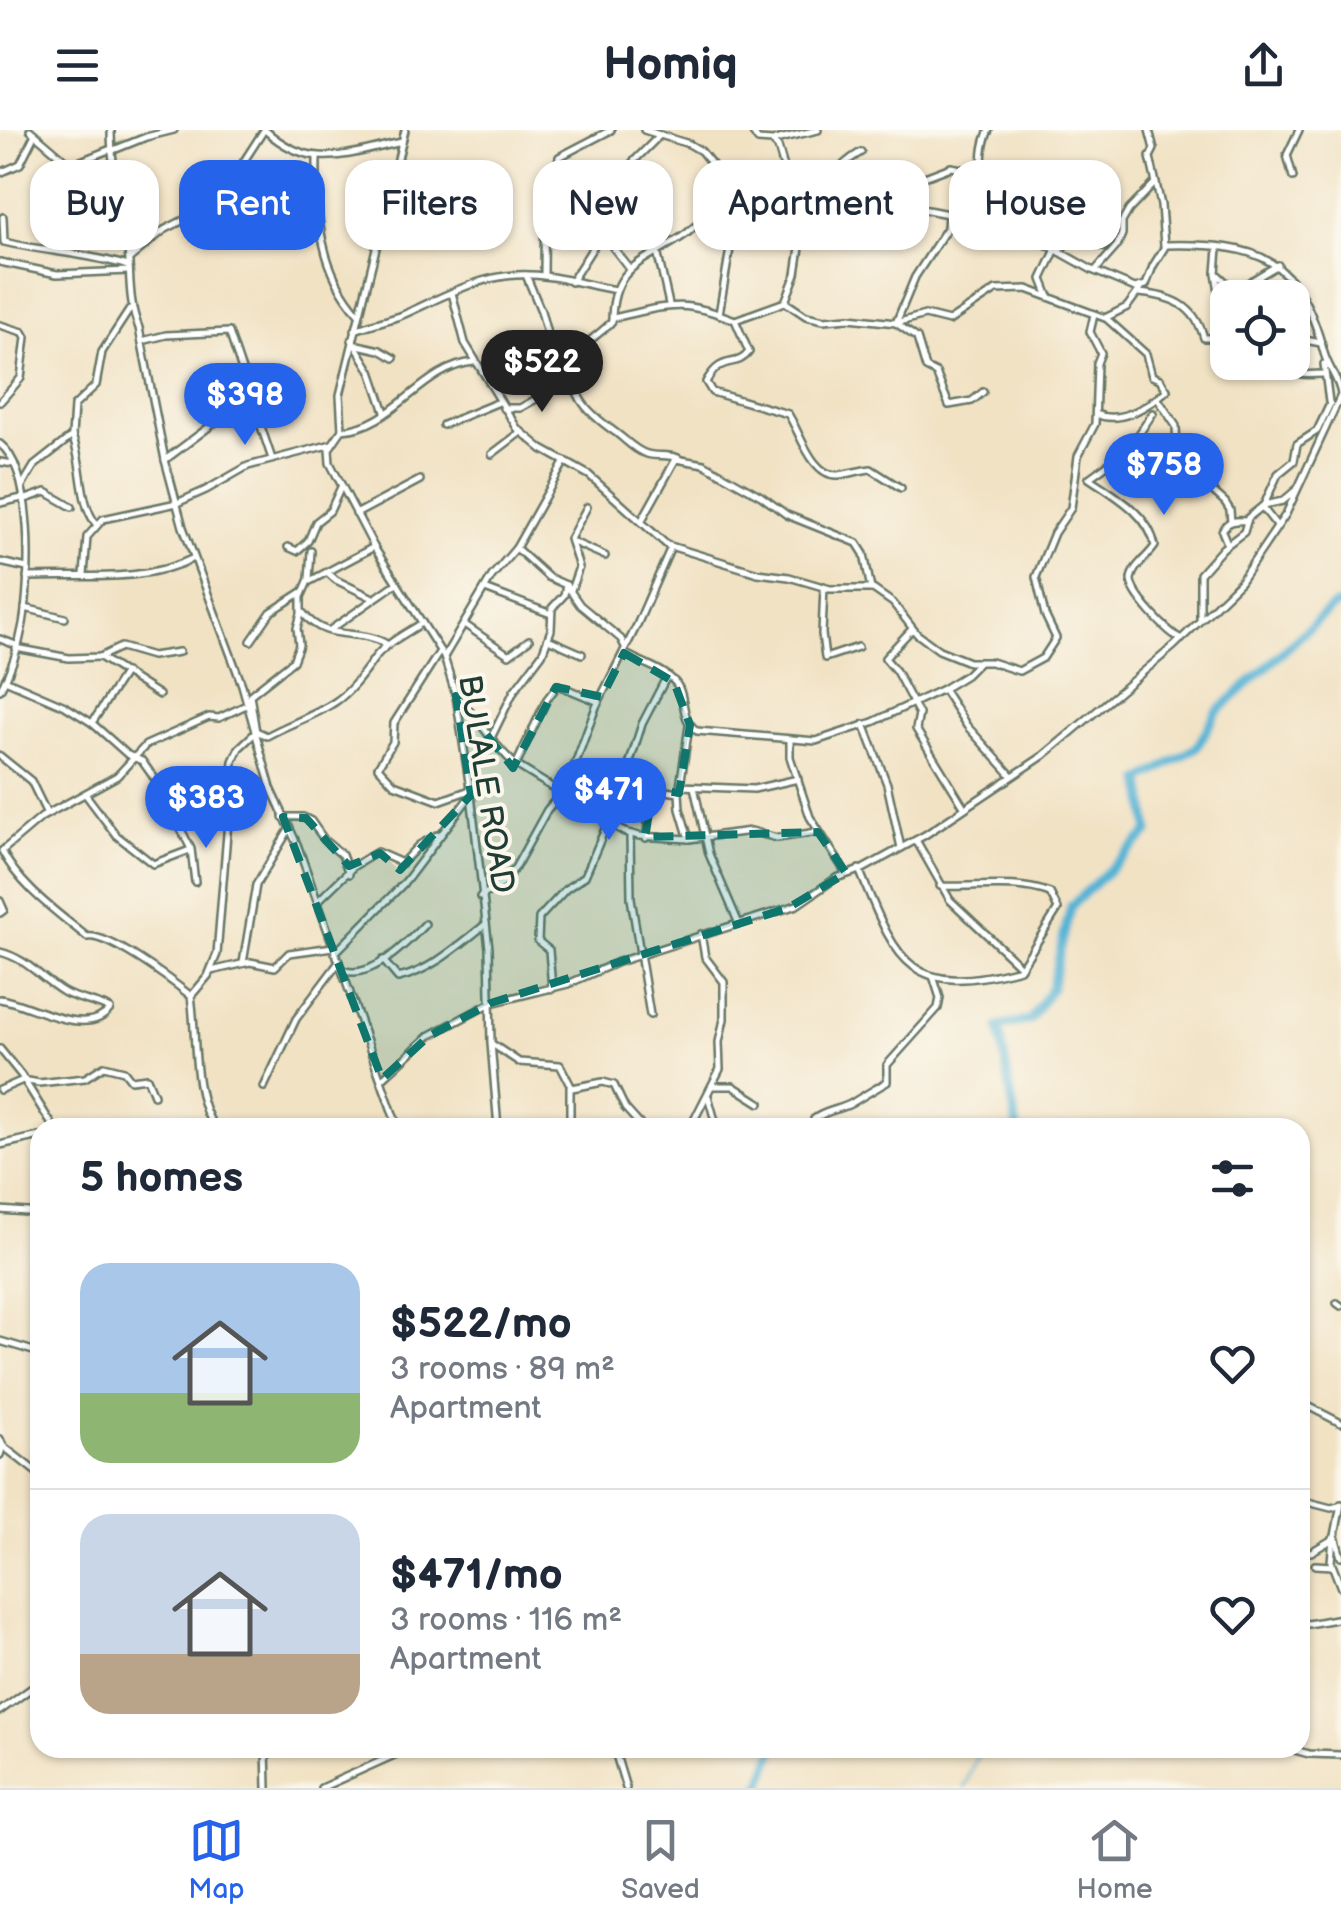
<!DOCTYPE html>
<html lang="en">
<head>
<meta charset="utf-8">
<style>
  :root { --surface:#fff; --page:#f6f6f7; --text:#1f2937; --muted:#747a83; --line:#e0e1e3; --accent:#2563eb }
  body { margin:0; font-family:"Balsamiq Sans",sans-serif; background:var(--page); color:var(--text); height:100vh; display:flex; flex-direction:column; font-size:38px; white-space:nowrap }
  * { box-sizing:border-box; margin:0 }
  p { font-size:32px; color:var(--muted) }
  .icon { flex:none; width:55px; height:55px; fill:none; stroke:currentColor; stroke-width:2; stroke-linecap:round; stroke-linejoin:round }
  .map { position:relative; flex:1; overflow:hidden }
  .drawer { position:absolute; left:30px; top:988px; width:1280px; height:640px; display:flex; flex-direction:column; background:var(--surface); border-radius:30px; box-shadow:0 2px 8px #0004 }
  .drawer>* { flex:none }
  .guide { position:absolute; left:30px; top:30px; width:1282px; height:90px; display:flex; gap:20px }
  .controls { position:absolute; left:1210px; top:150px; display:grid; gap:20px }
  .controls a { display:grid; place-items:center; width:100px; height:100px; border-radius:20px; background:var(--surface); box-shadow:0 2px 8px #0004; font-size:50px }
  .price { position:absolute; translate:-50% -85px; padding:0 22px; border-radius:35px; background:var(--accent); color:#fff; font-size:32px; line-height:65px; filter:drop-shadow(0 2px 5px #0008) }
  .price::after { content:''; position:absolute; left:50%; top:60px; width:30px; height:22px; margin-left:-15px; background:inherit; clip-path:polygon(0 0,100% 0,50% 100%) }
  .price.selected { background:#222; color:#fff }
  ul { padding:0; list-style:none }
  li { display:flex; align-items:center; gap:30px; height:250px; padding:0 50px }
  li+li { border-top:2px solid var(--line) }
  li span { display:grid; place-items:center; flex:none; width:280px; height:200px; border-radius:30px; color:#555 }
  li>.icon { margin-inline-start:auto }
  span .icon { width:120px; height:120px; fill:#fffc; stroke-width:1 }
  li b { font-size:42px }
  h2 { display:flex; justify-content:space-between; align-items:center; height:120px; padding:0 50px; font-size:42px }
  .tag { padding:0 35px; border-radius:30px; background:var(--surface); box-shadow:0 2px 8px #0004; font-size:35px; line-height:90px }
  .tag.selected { background:var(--accent); color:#fff }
  header { display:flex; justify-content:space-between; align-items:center; height:130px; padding:0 50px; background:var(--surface); font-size:45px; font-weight:700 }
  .menu { display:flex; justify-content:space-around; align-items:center; height:140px; border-top:2px solid var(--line); background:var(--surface); font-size:28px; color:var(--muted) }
  .menu a { display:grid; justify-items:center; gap:5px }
  .menu .selected { color:var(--accent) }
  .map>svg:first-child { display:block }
</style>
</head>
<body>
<header><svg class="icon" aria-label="menu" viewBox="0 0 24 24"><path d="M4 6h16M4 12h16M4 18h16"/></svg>Homiq<svg class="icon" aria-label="share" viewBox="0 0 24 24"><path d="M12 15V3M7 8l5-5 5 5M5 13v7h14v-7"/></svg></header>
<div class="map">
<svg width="1341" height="1658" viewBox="0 0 1341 1658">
  <rect width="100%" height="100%" fill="#fbf7ec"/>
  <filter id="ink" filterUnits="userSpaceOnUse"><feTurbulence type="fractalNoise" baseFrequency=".01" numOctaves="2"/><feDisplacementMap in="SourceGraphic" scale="20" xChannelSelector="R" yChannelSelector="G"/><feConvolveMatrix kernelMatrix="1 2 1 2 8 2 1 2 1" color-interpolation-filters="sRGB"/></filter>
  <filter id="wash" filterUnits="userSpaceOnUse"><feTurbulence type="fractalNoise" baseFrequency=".0048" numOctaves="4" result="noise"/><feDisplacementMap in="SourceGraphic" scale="40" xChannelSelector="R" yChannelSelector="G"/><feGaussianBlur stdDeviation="2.25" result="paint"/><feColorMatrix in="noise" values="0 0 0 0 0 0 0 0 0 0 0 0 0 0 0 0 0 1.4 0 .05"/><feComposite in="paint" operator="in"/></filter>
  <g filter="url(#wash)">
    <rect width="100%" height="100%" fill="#f1e2c4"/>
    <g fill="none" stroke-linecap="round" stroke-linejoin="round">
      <path stroke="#57b4d5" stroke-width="2.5" d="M964 1658 976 1628 989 1619"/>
      <g stroke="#57b4d5" stroke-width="9">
        <path d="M1017 998 999 897 1030 890 1051 858 1071 776 1149 702 1142 650 1197 617 1216 583 1332 477 1341 474"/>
        <path d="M760 1658 775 1618"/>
      </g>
    </g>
  </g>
  <g filter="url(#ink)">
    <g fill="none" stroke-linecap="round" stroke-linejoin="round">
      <defs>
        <g id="minor">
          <path d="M30 0 71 35 111 19"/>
          <path d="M111 0C111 36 120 69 126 103 132 136 126 167 139 198L165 330 183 397 242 555 271 658 297 714 398 998"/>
          <path d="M265 0C311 42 346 24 402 12"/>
          <path d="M405 0 340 265 342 300 329 319 330 333 374 417 444 527 456 566 471 665 489 818 491 913 498 998"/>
          <path d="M751 0 758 10 772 11 778 17 794 72 791 79"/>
          <path d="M1149 0 1154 19 1150 27 1161 75 1164 116"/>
          <path d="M775 10 818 0"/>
          <path d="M111 21 146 7 174 0"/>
          <path d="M317 28C316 84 319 140 359 184"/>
          <path d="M0 43 20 34 34 6"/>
          <path d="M1293 47 1287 25 1299 0"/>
          <path d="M877 70 898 57 951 37 982 43"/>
          <path d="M828 74C831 47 836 37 861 22"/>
          <path d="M948 84 947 98 915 147 896 193 917 208 926 238 936 243 949 275 972 271 983 262"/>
          <path d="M3 87 4 112C46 122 88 123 128 136"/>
          <path d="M545 92 579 103 596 113"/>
          <path d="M979 93C990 62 974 31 989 0"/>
          <path d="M602 103 629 138"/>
          <path d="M264 106 288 101 320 100"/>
          <path d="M1218 118 1216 143 1229 155 1241 160"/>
          <path d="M1057 120 1082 105 1104 117"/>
          <path d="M657 121 669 174"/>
          <path d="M129 129 164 100 217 73 264 0"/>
          <path d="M0 132 57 144 129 141"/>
          <path d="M1095 141 1117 116 1122 104V92L1129 80 1155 53"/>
          <path d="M1216 143 1219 163 1226 166 1278 135"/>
          <path d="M526 145 541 181 561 256"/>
          <path d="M544 146 545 49 557 37 559 27 611 0"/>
          <path d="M1260 149 1262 168"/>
          <path d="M571 152 626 65 632 33 659 6"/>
          <path d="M452 163 465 213 517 298 542 319 589 345 667 415 758 443 789 447 830 459H873L893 473 917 504 939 520 969 532H991L1019 541 1043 528 1056 508 1045 485 1036 447 1054 403 1071 378 1078 326 1095 294 1097 233 1101 223 1090 202 1094 185"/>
          <path d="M1139 163C1172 166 1195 175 1204 208H1213L1228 222"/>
          <path d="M1049 167 1042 149 1056 119"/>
          <path d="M785 172 796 144 806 78"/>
          <path d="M719 184 736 83"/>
          <path d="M613 188C668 176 680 168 735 190L749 222C735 240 723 222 706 252L712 262 788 284C800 302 812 347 838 345 849 344 860 340 871 339L901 358"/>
          <path d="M735 190 785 172 806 186 824 190 849 188 896 193 925 185 949 191 996 160 1027 159 1105 188 1127 177 1141 158"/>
          <path d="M0 195 23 202 26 207 21 248 0 272"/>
          <path d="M355 200C370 194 385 191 400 186 437 170 475 147 516 145 550 143 582 154 615 160"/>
          <path d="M352 210 371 241 385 282"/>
          <path d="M142 211 166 205 229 202 272 329"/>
          <path d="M1292 213 1305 210 1321 213"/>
          <path d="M358 215 380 220 394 228"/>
          <path d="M1279 232C1288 248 1308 244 1323 244"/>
          <path d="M1324 234 1329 272"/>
          <path d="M1158 269 1176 296 1177 319 1186 337 1225 372 1230 380 1231 392"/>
          <path d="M503 278H520L572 249"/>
          <path d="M1153 283 1129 319 1089 348C1114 365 1149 384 1155 416 1148 427 1133 436 1131 449 1130 463 1169 505 1182 509"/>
          <path d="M1096 284C1120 295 1149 276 1167 260L1160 249 1152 246 1146 224 1107 189"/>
          <path d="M443 295 499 272"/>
          <path d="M342 300C395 297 421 237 474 232"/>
          <path d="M72 306C84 333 78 371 96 394"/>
          <path d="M0 314C35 341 30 454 23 494 19 516 11 541 0 560"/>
          <path d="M492 324 521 302"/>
          <path d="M678 328C667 324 658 327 647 324 635 321 625 309 615 302 588 283 563 261 579 225 585 210 603 203 612 191 612 135 643 133 683 106 690 102 694 95 702 92 718 84 732 89 745 75"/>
          <path d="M165 330 249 267"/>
          <path d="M0 332 14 334"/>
          <path d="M22 356 34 336 72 306 74 276 96 255 102 222 130 179"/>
          <path d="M23 370 46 362 72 377"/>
          <path d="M0 373 22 368"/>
          <path d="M1264 375 1283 371 1296 360"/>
          <path d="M1262 377 1277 396"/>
          <path d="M356 384 420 350"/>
          <path d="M642 390 676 329 704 334 761 366 787 385 857 413 864 424 871 459"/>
          <path d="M571 411 605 426"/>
          <path d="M1227 413 1222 401C1227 390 1236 390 1247 391"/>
          <path d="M288 417 297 421 308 411 316 392 330 381 341 357"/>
          <path d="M516 418 548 447 566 455 580 475 621 509 625 517"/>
          <path d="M0 432 27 438"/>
          <path d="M328 443 336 450 373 468"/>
          <path d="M84 445 87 407 103 389 177 373 206 360 248 336 332 314"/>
          <path d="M27 447C84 444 142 454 194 428"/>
          <path d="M310 451 374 417"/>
          <path d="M824 456 822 504 825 528 858 517"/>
          <path d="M485 459 551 484"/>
          <path d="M571 460 579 437 570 409 587 377"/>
          <path d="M25 478 65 488"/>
          <path d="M303 483C327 514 359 496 388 515"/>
          <path d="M1200 487V444L1223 418 1244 402 1248 388 1264 375 1278 344 1294 331 1297 314 1317 301 1330 274"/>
          <path d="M464 494 509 525 529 510"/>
          <path d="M912 499 885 528 896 541 919 584 916 599 964 677"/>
          <path d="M330 500 397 453"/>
          <path d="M0 509 16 515"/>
          <path d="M548 509 582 524"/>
          <path d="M251 511 271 482 302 462"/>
          <path d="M16 518 69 528 100 527 121 517 152 526 179 522"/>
          <path d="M440 521 394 593 393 612 378 637 394 654 439 671 470 660"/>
          <path d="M624 523C640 533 670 540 679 558 686 574 681 589 697 601L816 611 873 592 943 559 966 545 978 533"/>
          <path d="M100 527 159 565"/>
          <path d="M444 527 492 446 516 418 565 331"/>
          <path d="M5 550 65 576 92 593 128 625 142 631 157 652 191 719 195 752"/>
          <path d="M943 559 967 596 1012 646"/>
          <path d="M458 568C480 589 493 616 516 635L624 702 639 706 689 709 751 701 777 708 818 702"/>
          <path d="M92 593 125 542"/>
          <path d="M864 594 887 654 901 718"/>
          <path d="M256 601 267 606C290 593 313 587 335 572 353 560 364 542 377 525 388 512 407 503 422 493"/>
          <path d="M256 602 250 565 293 531 299 515 297 498 301 484V467L309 449 311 421"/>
          <path d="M491 608 514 561 542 524 551 500 552 478 564 465 566 455"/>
          <path d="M790 611V627L810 687 846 743"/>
          <path d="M0 626 31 651 47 684"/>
          <path d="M516 635 547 569 558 555 599 572"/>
          <path d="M625 648 653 659 679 663"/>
          <path d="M680 656 754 659 798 649"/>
          <path d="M694 657 709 724 739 794"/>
          <path d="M86 665 116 705 153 734 190 720"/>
          <path d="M283 687H303L311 691 325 711 342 725 349 744"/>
          <path d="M601 687 623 654 642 594 667 546"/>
          <path d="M630 704 631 768 650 885"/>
          <path d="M646 708 653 659"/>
          <path d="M689 709 680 679 679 663 689 596"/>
          <path d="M916 710 950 770 1021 837"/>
          <path d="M3 720 42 687 117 646 146 615 209 587 219 588 244 576"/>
          <path d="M2 721C20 757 57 782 87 807 109 803 172 851 191 866 197 904 191 965 215 998"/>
          <path d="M859 739C897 832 908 869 1020 839L1058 779 1050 763C1014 750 977 758 940 756"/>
          <path d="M480 767 502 754 515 738 547 680 567 656 596 577 637 495 671 417"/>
          <path d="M0 771 4 780 0 783"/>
          <path d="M318 771 354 736 377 722 402 733 419 715 437 705"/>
          <path d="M0 822C28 829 41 849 65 863 79 870 97 872 110 879 87 910 29 873 0 869"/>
          <path d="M335 823 406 751 471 665"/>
          <path d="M383 830 398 848C431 841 459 815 486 794"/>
          <path d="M243 833 256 755 290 698"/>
          <path d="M342 840C371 851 407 813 425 794"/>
          <path d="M211 841 250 832 275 837 289 823 333 817"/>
          <path d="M552 859 549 820 538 811 539 788 566 759 585 746 608 692"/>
          <path d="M191 866 208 846 217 824 233 631 239 618 255 603"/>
          <path d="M492 914 519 932 560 935 572 958 603 952 614 955 625 978 643 998"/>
          <path d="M0 919 21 945 54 998"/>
          <path d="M382 949 429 906 491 873 568 854 618 832 797 775 836 748 863 739 925 705 1043 626 1174 516 1240 452 1286 384 1341 265C1340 251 1328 238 1324 223 1298 127 1260 113 1166 115L1153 136 1146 155 1135 158 1092 140 1035 108 958 86 877 70H852L791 79 745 75 701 21 689 14 644 0"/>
          <path d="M714 956H733L760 973"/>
          <path d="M264 957 296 889 339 832"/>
          <path d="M570 957V998"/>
          <path d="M0 960 23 950 39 953 85 948 104 936 124 941 131 950 147 948 154 965"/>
          <path d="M708 966 717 998"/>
          <path d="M690 998 720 939 719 912 724 889V852L705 827 701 804"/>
          <path d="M813 998 814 989C826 980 840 980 852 973 863 966 875 959 887 952V935L938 878 940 868 933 846"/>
          <path d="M0 1015 40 1006"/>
          <path d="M0 1080 40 1083"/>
          <path d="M1337 1173 1341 1176"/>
          <path d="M0 1211 40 1223"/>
          <path d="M1300 1272 1341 1293"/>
          <path d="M0 1309 3 1316 0 1325"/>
          <path d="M3 1316 40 1345"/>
          <path d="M1300 1370 1331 1378 1339 1376"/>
          <path d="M1341 1374 1335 1406 1341 1427"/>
          <path d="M1333 1408 1331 1432 1341 1458"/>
          <path d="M1311 1422 1333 1409"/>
          <path d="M1315 1435 1332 1436"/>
          <path d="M1300 1492 1308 1494 1341 1488"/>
          <path d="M0 1581 40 1552"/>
          <path d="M266 1618 267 1658"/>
          <path d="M614 1618 626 1658"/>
          <path d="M1287 1618 1309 1624 1341 1625"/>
          <path d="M321 1658 410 1618"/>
        </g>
      </defs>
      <use href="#minor" stroke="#687766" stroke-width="10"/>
      <use href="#minor" stroke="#fff" stroke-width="5"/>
    </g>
  </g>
  <path fill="#0f766e" fill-opacity="0.2" stroke="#0f766e" stroke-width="8" stroke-dasharray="20 12" stroke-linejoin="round" d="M624 523 674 552 690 595 679 663 653 659 645 707 818 702 846 743 788 778 491 873 429 906 382 949 283 687 306 688 349 736 380 723 400 740 471 665 456 566 513 638 556 557 602 567Z"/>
  <g text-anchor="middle" stroke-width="8" stroke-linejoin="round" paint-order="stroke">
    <g font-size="32" fill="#1f3d34" stroke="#fbf7ec">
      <text transform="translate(487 654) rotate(81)" y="11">BULALE ROAD</text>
    </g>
  </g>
</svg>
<div class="controls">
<a><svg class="icon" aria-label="locate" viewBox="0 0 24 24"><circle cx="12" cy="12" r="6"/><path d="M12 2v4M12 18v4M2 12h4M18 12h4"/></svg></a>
</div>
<b class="price selected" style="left:542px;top:285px">$522</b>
<b class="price" style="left:245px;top:318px">$398</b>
<b class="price" style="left:1164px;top:388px">$758</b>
<b class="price" style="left:609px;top:713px">$471</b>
<b class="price" style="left:206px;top:721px">$383</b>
<div class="guide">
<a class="tag">Buy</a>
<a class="tag selected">Rent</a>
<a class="tag">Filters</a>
<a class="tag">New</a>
<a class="tag">Apartment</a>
<a class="tag">House</a>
</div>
<section class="drawer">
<h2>5 homes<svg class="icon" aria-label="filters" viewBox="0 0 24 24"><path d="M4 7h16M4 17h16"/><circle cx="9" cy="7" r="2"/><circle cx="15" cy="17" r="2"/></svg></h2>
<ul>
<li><span style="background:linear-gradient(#a9c7e8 65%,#8fb573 0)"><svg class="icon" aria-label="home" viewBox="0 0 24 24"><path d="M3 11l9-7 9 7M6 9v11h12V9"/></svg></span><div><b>$522/mo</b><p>3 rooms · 89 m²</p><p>Apartment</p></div><svg class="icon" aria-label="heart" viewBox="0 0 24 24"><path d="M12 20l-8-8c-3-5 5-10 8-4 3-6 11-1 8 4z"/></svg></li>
<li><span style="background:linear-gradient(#c9d6e8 70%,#b9a48a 0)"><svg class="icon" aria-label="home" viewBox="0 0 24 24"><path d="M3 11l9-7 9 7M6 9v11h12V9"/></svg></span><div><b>$471/mo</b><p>3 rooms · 116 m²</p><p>Apartment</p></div><svg class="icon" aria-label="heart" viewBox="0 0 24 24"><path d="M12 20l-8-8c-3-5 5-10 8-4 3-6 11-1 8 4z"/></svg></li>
</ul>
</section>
</div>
<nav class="menu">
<a class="selected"><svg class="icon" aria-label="map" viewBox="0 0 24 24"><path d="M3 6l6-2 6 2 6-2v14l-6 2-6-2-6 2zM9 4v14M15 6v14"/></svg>Map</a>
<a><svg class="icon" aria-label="saved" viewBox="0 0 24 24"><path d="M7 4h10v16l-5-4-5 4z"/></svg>Saved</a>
<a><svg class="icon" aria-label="home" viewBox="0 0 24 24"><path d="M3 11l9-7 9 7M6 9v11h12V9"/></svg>Home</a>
</nav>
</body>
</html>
